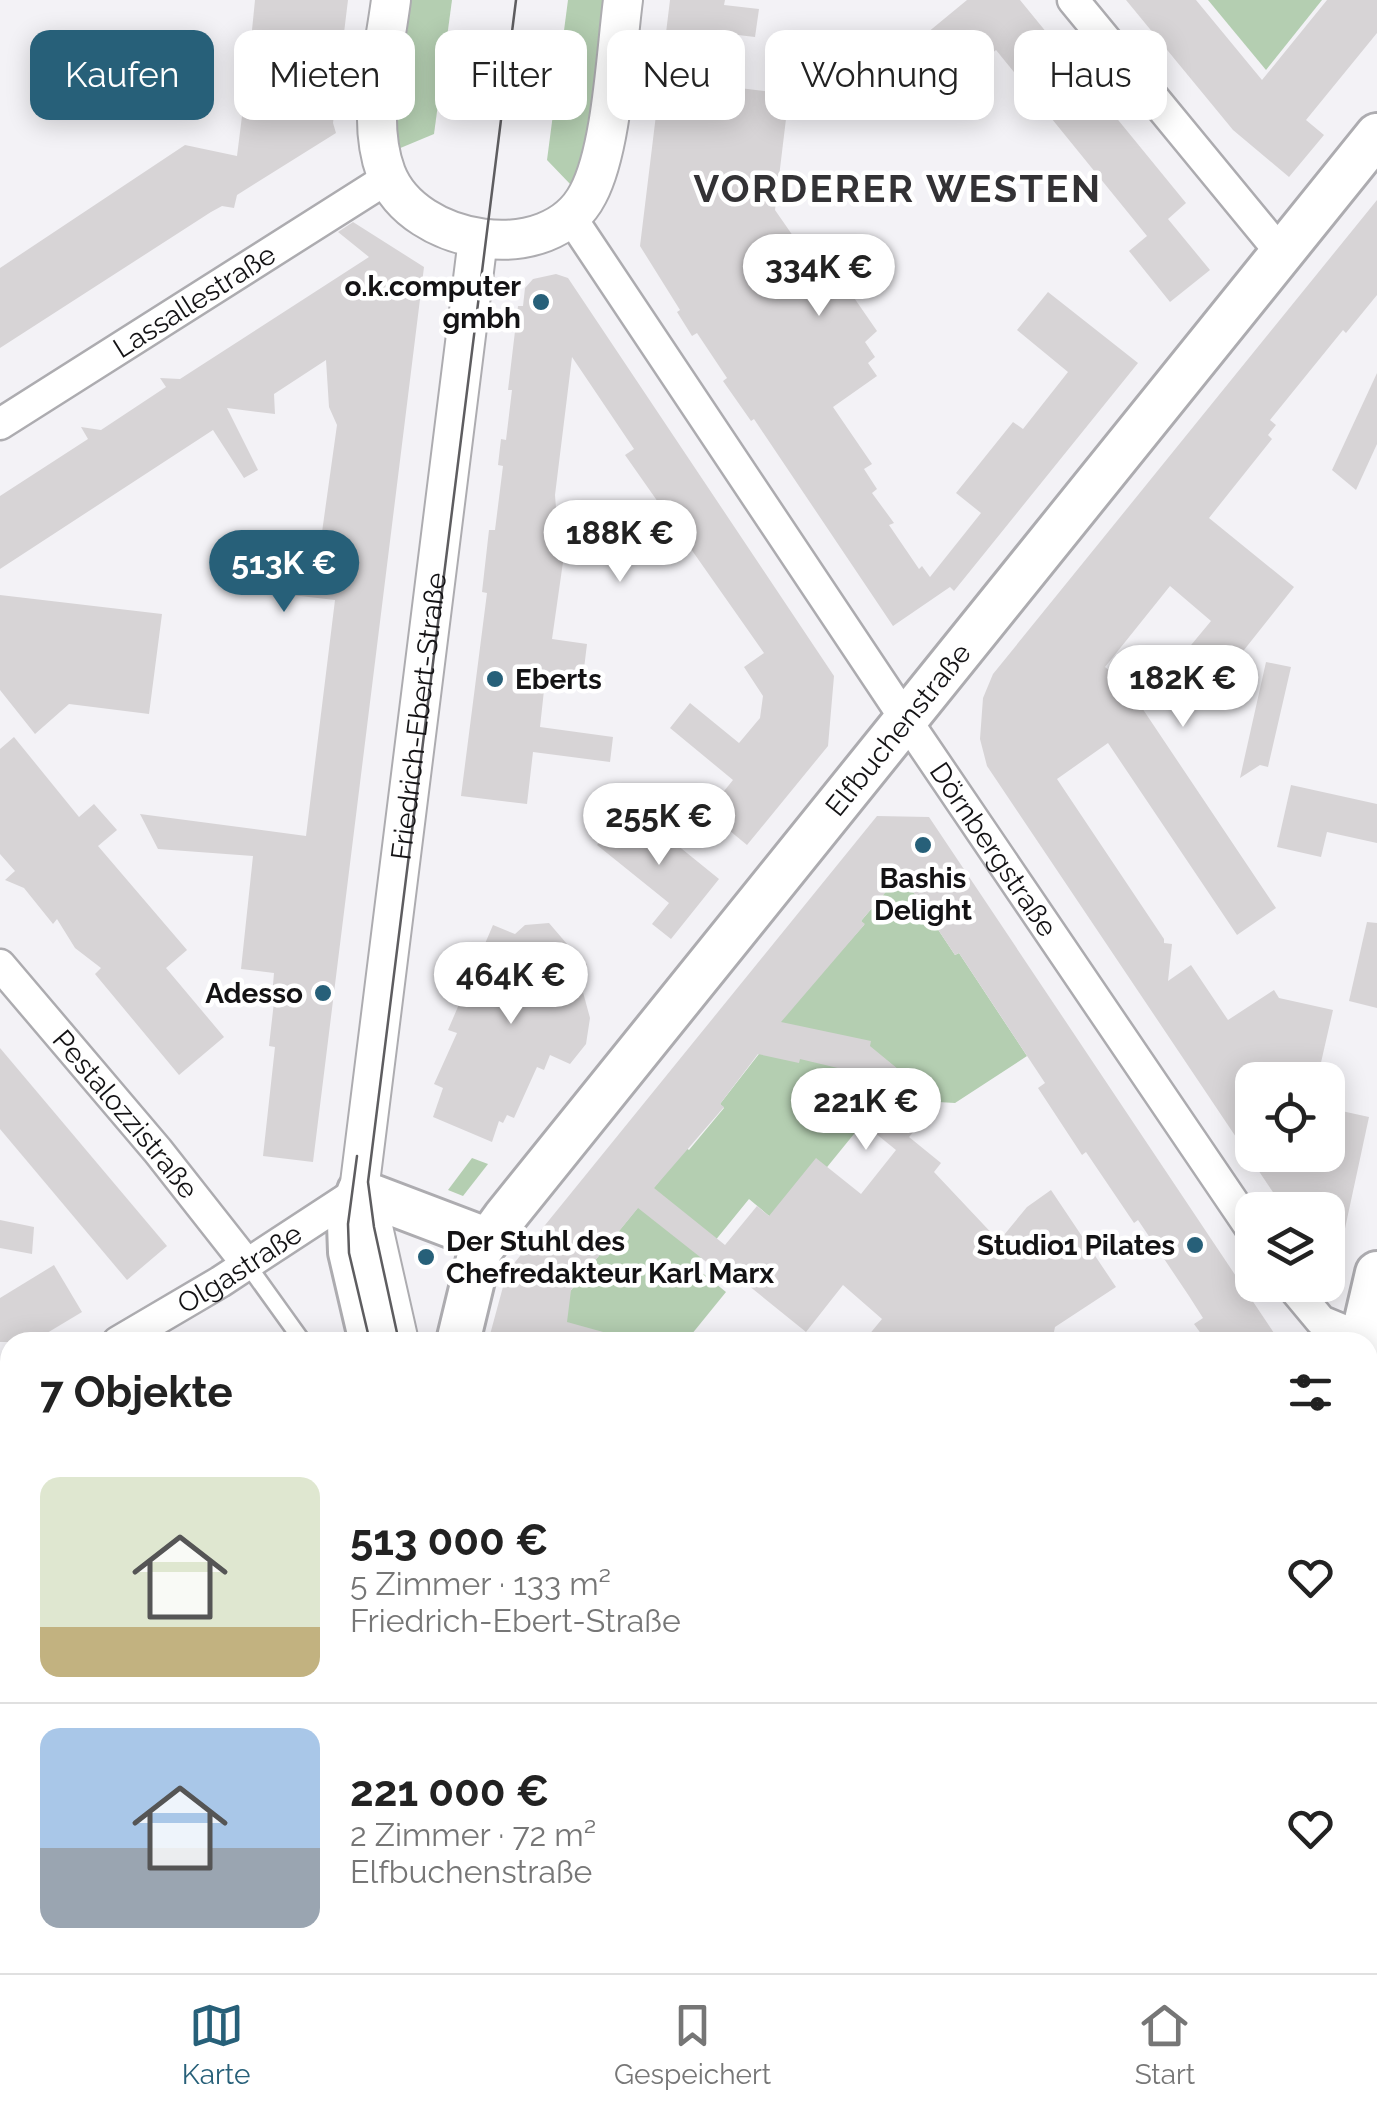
<!DOCTYPE html>
<html lang="de">
<head>
<meta charset="utf-8">
<style>
  :root { --surface:#fff; --page:#f6f6f6; --text:#222; --muted:#767676; --line:#e0e0e0; --accent:#276079 }
  body { margin:0; font-family:Raleway,sans-serif; background:var(--page); color:var(--text); height:100vh; display:flex; flex-direction:column; font-size:38px; white-space:nowrap }
  * { box-sizing:border-box; margin:0 }
  p { font-size:32px; color:var(--muted) }
  .icon { flex:none; width:55px; height:55px; fill:none; stroke:currentColor; stroke-width:2; stroke-linecap:round; stroke-linejoin:round }
  .map { position:relative; flex:1; overflow:hidden }
  .details { position:absolute; left:0px; top:1332px; width:1378px; height:642px; display:flex; flex-direction:column; background:var(--surface); border-radius:30px 30px 0 0; box-shadow:0 5px 25px #0003 }
  .details>* { flex:none }
  .guide { position:absolute; left:30px; top:30px; width:1318px; height:90px; display:flex; gap:20px }
  .tools { position:absolute; left:1235px; top:1062px; display:grid; gap:20px }
  .tools a { display:grid; place-items:center; width:110px; height:110px; border-radius:20px; background:var(--surface); box-shadow:0 5px 25px #0003; font-size:50px }
  .price { position:absolute; translate:-50% -85px; padding:0 22px; border-radius:35px; background:#fff; color:#222; font-size:32px; line-height:65px; filter:drop-shadow(0 2px 5px #0008) }
  .price::after { content:''; position:absolute; left:50%; top:60px; width:30px; height:22px; margin-left:-15px; background:inherit; clip-path:polygon(0 0,100% 0,50% 100%) }
  .price.current { background:var(--accent); color:#fff }
  ul { padding:0; list-style:none }
  li { display:flex; align-items:center; gap:30px; height:250px; padding:0 40px }
  li+li { border-top:2px solid var(--line) }
  li span { display:grid; place-items:center; flex:none; width:280px; height:200px; border-radius:20px; color:#555 }
  li>.icon { margin-inline-start:auto }
  span .icon { width:120px; height:120px; fill:#fffc; stroke-width:1 }
  li b { font-size:42px }
  h2 { display:flex; justify-content:space-between; align-items:center; height:120px; padding:0 40px; font-size:42px }
  .chip { padding:0 35px; border-radius:20px; background:var(--surface); box-shadow:0 5px 25px #0003; font-size:35px; line-height:90px }
  .chip.current { background:var(--accent); color:#fff }
  .tab-bar { display:flex; justify-content:space-around; align-items:center; height:140px; border-top:2px solid var(--line); background:var(--surface); font-size:28px; color:var(--muted) }
  .tab-bar a { display:grid; justify-items:center; gap:5px }
  .tab-bar .current { color:var(--accent) }
  .map>svg:first-child { display:block }
</style>
</head>
<body>
<div class="map">
<svg width="1377" height="1973" viewBox="0 0 1377 1973">
  <rect width="100%" height="100%" fill="#f3f2f6"/>
  <g fill="#b4ceb1">
    <path d="M405 0H452L434 134 398 149 392 112Z"/>
    <path d="M568 0H614C607 52 603 144 571 185L547 160Z"/>
    <path d="M1208 0H1322L1266 70Z"/>
    <path d="M901 864 925 910 955 955 959 953 1027 1056 955 1103 938 1102 870 1047 858 1129 780 1225 749 1199 701 1258 695 1267 726 1292 687 1340 681 1342H599L601 1332 564 1325 568 1294 686 1148 689 1150 724 1108 720 1104 773 1036 769 1032 864 925 861 921 899 876Z"/>
    <path d="M472 1158 488 1164 463 1196 448 1190Z"/>
    <path d="M572 1965H772L770 1973H570Z"/>
  </g>
  <g fill="#d7d4d6" fill-rule="evenodd">
    <path d="M255 0H348L333 123 336 133 237 195 234 208 222 206 211 212 0 348V268L185 145 237 156 243 108 304 68 249 60Z"/>
    <path d="M670 0H725L724 5 759 9 755 37 721 33 715 85 789 94 775 210 834 295 848 289 877 331 865 342 875 357 868 363 877 376 833 407 872 464 864 469 877 489 872 493 894 523 889 525 919 569 922 566 930 577 981 513 956 493 1013 422 1023 429 1068 372 1017 330 1048 292 1138 363 954 591 950 587 893 626 754 419 751 421 723 381 727 378 697 333 692 336 677 312 680 310 640 246Z"/>
    <path d="M967 0H1020L1186 203 1168 219 1210 270 1170 302 1129 251 1147 236 996 50 946 91 910 47Z"/>
    <path d="M1126 0H1196L1262 80 1327 0H1377V33L1306 120 1324 135 1289 177 1233 130Z"/>
    <path d="M100 36H127L130 69 104 81Z"/>
    <path d="M1377 200V295L1346 333 1343 330 1270 420 1276 425 1268 435 1272 439 1209 518 1294 587 1198 708 1167 704 1197 668 1182 656 1211 621 1170 586 1105 667 1126 684 1276 908 1237 935 1108 743 1057 779 1164 939V943L1172 944 1168 981 1191 965 1228 1020 1274 990 1279 998 1333 1010 1317 1080H1252V1155H1328V1108L1369 1117 1338 1261 1328 1260V1210H1285L987 766 980 739 983 698 993 674Z"/>
    <path d="M353 222 424 267 313 1162 263 1156 275 1047 269 1046 275 993 272 996 274 973 241 969 253 856 158 849 140 814 306 836 335 600 247 590 250 567 316 575 337 425 329 407 326 360 274 394 275 414 227 408 258 470 244 478 213 430 0 569V496L88 439 81 427 101 430 166 387 160 378 180 379 369 257 338 232Z"/>
    <path d="M556 274 568 278 834 676 828 746 747 845 707 812 733 780 670 728 690 703 739 743 760 718 763 696 744 667 764 653 625 455 634 449 572 357 555 495 556 508 564 509 561 533 567 534 552 639 587 644 582 685 546 672 540 727 613 737 610 762 533 752 527 804 461 796 487 593 482 592 489 530H495L503 466 498 465 501 439 506 440 512 390H508L518 306H523L525 288 533 279Z"/>
    <path d="M1377 373V444L1356 490 1332 470Z"/>
    <path d="M0 595 162 614 149 714 69 704 35 734 0 690Z"/>
    <path d="M1266 662 1291 667 1268 767 1260 765 1240 778Z"/>
    <path d="M14 737 79 817 94 804 117 830 98 846 187 950 166 968 224 1037 179 1075 95 974 101 968 75 948 57 919 53 924 24 888 5 880 15 871 0 854V749Z"/>
    <path d="M1291 785 1377 804V843L1327 832 1321 857 1277 847Z"/>
    <path d="M629 806 719 879 671 939 652 924 669 903 597 845Z"/>
    <path d="M877 816 929 817 1280 1342H1207L1194 1324 1203 1318 1189 1296 1138 1220 1134 1223 1086 1152 1082 1155 1038 1088 1045 1083 959 953 955 955 901 874 861 921 865 924 781 1022 871 1041 870 1046 938 1102 909 1137 941 1163 934 1172 999 1241 1027 1207 1051 1190 1116 1287 1055 1327 1052 1342H863L882 1319 843 1285 806 1332 738 1277 733 1283 638 1208 571 1290 567 1322 614 1335 613 1342H488L507 1272ZM758 1054 799 1063 800 1059 846 1070 840 1113 853 1115 896 1150 861 1194 816 1158 769 1216 757 1206 725 1245 654 1188 724 1107 720 1104Z"/>
    <path d="M1367 922 1377 923V1008L1349 1001Z"/>
    <path d="M549 923 567 944 566 955 587 964 580 981 590 1018 586 1044 570 1064 550 1055 544 1070 537 1067 514 1118 507 1115 503 1123 499 1121 492 1142 433 1117 443 1088 434 1084 457 1033 448 1030 493 925 515 934 525 925Z"/>
    <path d="M0 1048 167 1246 127 1280 0 1129Z"/>
    <path d="M0 1220 34 1227 32 1254 0 1248Z"/>
    <path d="M54 1265 82 1312 32 1342H0V1298Z"/>
  </g>
  <g fill="none" stroke-linecap="round" stroke-linejoin="round">
    <defs>
      <path id="service" d="M247 1264 303 1342"/>
      <g id="minor">
        <path d="M1073 0 1282 254"/>
        <path id="s1" d="M570 216 906 720 1252 1230"/>
        <path id="s2" d="M0 424 388 178"/>
        <path id="s3" d="M0 965 158 1151 247 1264"/>
        <path d="M1291 1285 1321 1321 1362 1338"/>
        <path id="s4" d="M118 1342 220 1282 359 1191"/>
        <path d="M0 1413 10 1407"/>
        <path d="M534 1973 536 1965"/>
        <path d="M792 1973 794 1965"/>
        <path d="M1155 1973 1157 1965"/>
      </g>
      <g id="tertiary">
        <path d="M391 0C384 55 366 120 386 173 414 246 550 268 588 194 612 149 616 53 623 0"/>
        <path id="s5" d="M399 1342 373 1227 359 1191 478 239"/>
      </g>
      <g id="secondary">
        <path d="M371 1342 350 1252 349 1224 359 1191 488 1240"/>
        <path id="s6" d="M458 1342 480 1251 504 1218 1377 135"/>
        <path d="M1361 1342 1377 1273"/>
        <path d="M264 1973 266 1965"/>
        <path d="M1257 1973 1259 1965"/>
      </g>
    </defs>
    <use href="#service" stroke="#adacb0" stroke-width="20"/>
    <use href="#minor" stroke="#adacb0" stroke-width="35"/>
    <use href="#tertiary" stroke="#adacb0" stroke-width="42"/>
    <use href="#secondary" stroke="#adacb0" stroke-width="48"/>
    <use href="#service" stroke="#fff" stroke-width="15"/>
    <use href="#minor" stroke="#fff" stroke-width="30"/>
    <use href="#tertiary" stroke="#fff" stroke-width="38"/>
    <use href="#secondary" stroke="#fff" stroke-width="42"/>
    <g stroke="#5e5d60" stroke-width="2.5">
      <path d="M357 1156 348 1224 349 1253 370 1342"/>
      <path d="M399 1342 374 1227 368 1182 516 0"/>
      <path d="M257 1973 259 1965"/>
    </g>
  </g>
  <g fill="#276079" stroke="#fff" stroke-width="4">
    <circle cx="541" cy="302" r="10"/>
    <circle cx="495" cy="679" r="10"/>
    <circle cx="923" cy="845" r="10"/>
    <circle cx="323" cy="993" r="10"/>
    <circle cx="1195" cy="1245" r="10"/>
    <circle cx="426" cy="1257" r="10"/>
  </g>
  <g text-anchor="middle" stroke-width="9" stroke-linejoin="round" paint-order="stroke">
    <g font-size="28" font-weight="bold" fill="#141315" stroke="#fff" text-anchor="end">
      <text x="521" y="296">o.k.computer<tspan x="521" dy="32">gmbh</tspan></text>
      <text x="515" y="689" text-anchor="start">Eberts</text>
      <text x="923" y="888" text-anchor="middle">Bashis<tspan x="923" dy="32">Delight</tspan></text>
      <text x="303" y="1003">Adesso</text>
      <text x="446" y="1251" text-anchor="start">Der Stuhl des<tspan x="446" dy="32">Chefredakteur Karl Marx</tspan></text>
      <text x="1175" y="1255">Studio1 Pilates</text>
    </g>
    <g font-size="28" fill="#141315" stroke="#fff">
      <text dy="10" stroke="none"><textPath href="#s2" startOffset="230">Lassallestraße</textPath></text>
      <text dy="10" stroke="none"><textPath href="#s5" startOffset="635">Friedrich-Ebert-Straße</textPath></text>
      <text dy="10" stroke="none"><textPath href="#s6" startOffset="762">Elfbuchenstraße</textPath></text>
      <text dy="10" stroke="none"><textPath href="#s1" startOffset="762">Dörnbergstraße</textPath></text>
      <text dy="10" stroke="none"><textPath href="#s3" startOffset="195">Pestalozzistraße</textPath></text>
      <text dy="10" stroke="none"><textPath href="#s4" startOffset="142">Olgastraße</textPath></text>
    </g>
    <g font-size="38" font-weight="bold" letter-spacing="2.5" fill="#333235" stroke="#fff">
      <text x="898" y="202">VORDERER WESTEN</text>
    </g>
  </g>
</svg>
<div class="tools">
<a><svg class="icon" aria-label="locate" viewBox="0 0 24 24"><circle cx="12" cy="12" r="6"/><path d="M12 2v4M12 18v4M2 12h4M18 12h4"/></svg></a>
<a><svg class="icon" aria-label="layers" viewBox="0 0 24 24"><path d="M12 4l9 5-9 5-9-5zM3 14l9 5 9-5"/></svg></a>
</div>
<b class="price" style="left:819px;top:319px">334K €</b>
<b class="price" style="left:620px;top:585px">188K €</b>
<b class="price current" style="left:284px;top:615px">513K €</b>
<b class="price" style="left:1183px;top:730px">182K €</b>
<b class="price" style="left:659px;top:868px">255K €</b>
<b class="price" style="left:511px;top:1027px">464K €</b>
<b class="price" style="left:866px;top:1153px">221K €</b>
<div class="guide">
<a class="chip current">Kaufen</a>
<a class="chip">Mieten</a>
<a class="chip">Filter</a>
<a class="chip">Neu</a>
<a class="chip">Wohnung</a>
<a class="chip">Haus</a>
</div>
<section class="details">
<h2>7 Objekte<svg class="icon" aria-label="filters" viewBox="0 0 24 24"><path d="M4 7h16M4 17h16"/><circle cx="9" cy="7" r="2"/><circle cx="15" cy="17" r="2"/></svg></h2>
<ul>
<li><span style="background:linear-gradient(#dfe7d0 75%,#c2b280 0)"><svg class="icon" aria-label="home" viewBox="0 0 24 24"><path d="M3 11l9-7 9 7M6 9v11h12V9"/></svg></span><div><b>513 000 €</b><p>5 Zimmer · 133 m²</p><p>Friedrich-Ebert-Straße</p></div><svg class="icon" aria-label="heart" viewBox="0 0 24 24"><path d="M12 20l-8-8c-3-5 5-10 8-4 3-6 11-1 8 4z"/></svg></li>
<li><span style="background:linear-gradient(#a9c7e8 60%,#9aa5b1 0)"><svg class="icon" aria-label="home" viewBox="0 0 24 24"><path d="M3 11l9-7 9 7M6 9v11h12V9"/></svg></span><div><b>221 000 €</b><p>2 Zimmer · 72 m²</p><p>Elfbuchenstraße</p></div><svg class="icon" aria-label="heart" viewBox="0 0 24 24"><path d="M12 20l-8-8c-3-5 5-10 8-4 3-6 11-1 8 4z"/></svg></li>
</ul>
</section>
</div>
<nav class="tab-bar">
<a class="current"><svg class="icon" aria-label="map" viewBox="0 0 24 24"><path d="M3 6l6-2 6 2 6-2v14l-6 2-6-2-6 2zM9 4v14M15 6v14"/></svg>Karte</a>
<a><svg class="icon" aria-label="saved" viewBox="0 0 24 24"><path d="M7 4h10v16l-5-4-5 4z"/></svg>Gespeichert</a>
<a><svg class="icon" aria-label="home" viewBox="0 0 24 24"><path d="M3 11l9-7 9 7M6 9v11h12V9"/></svg>Start</a>
</nav>
</body>
</html>
